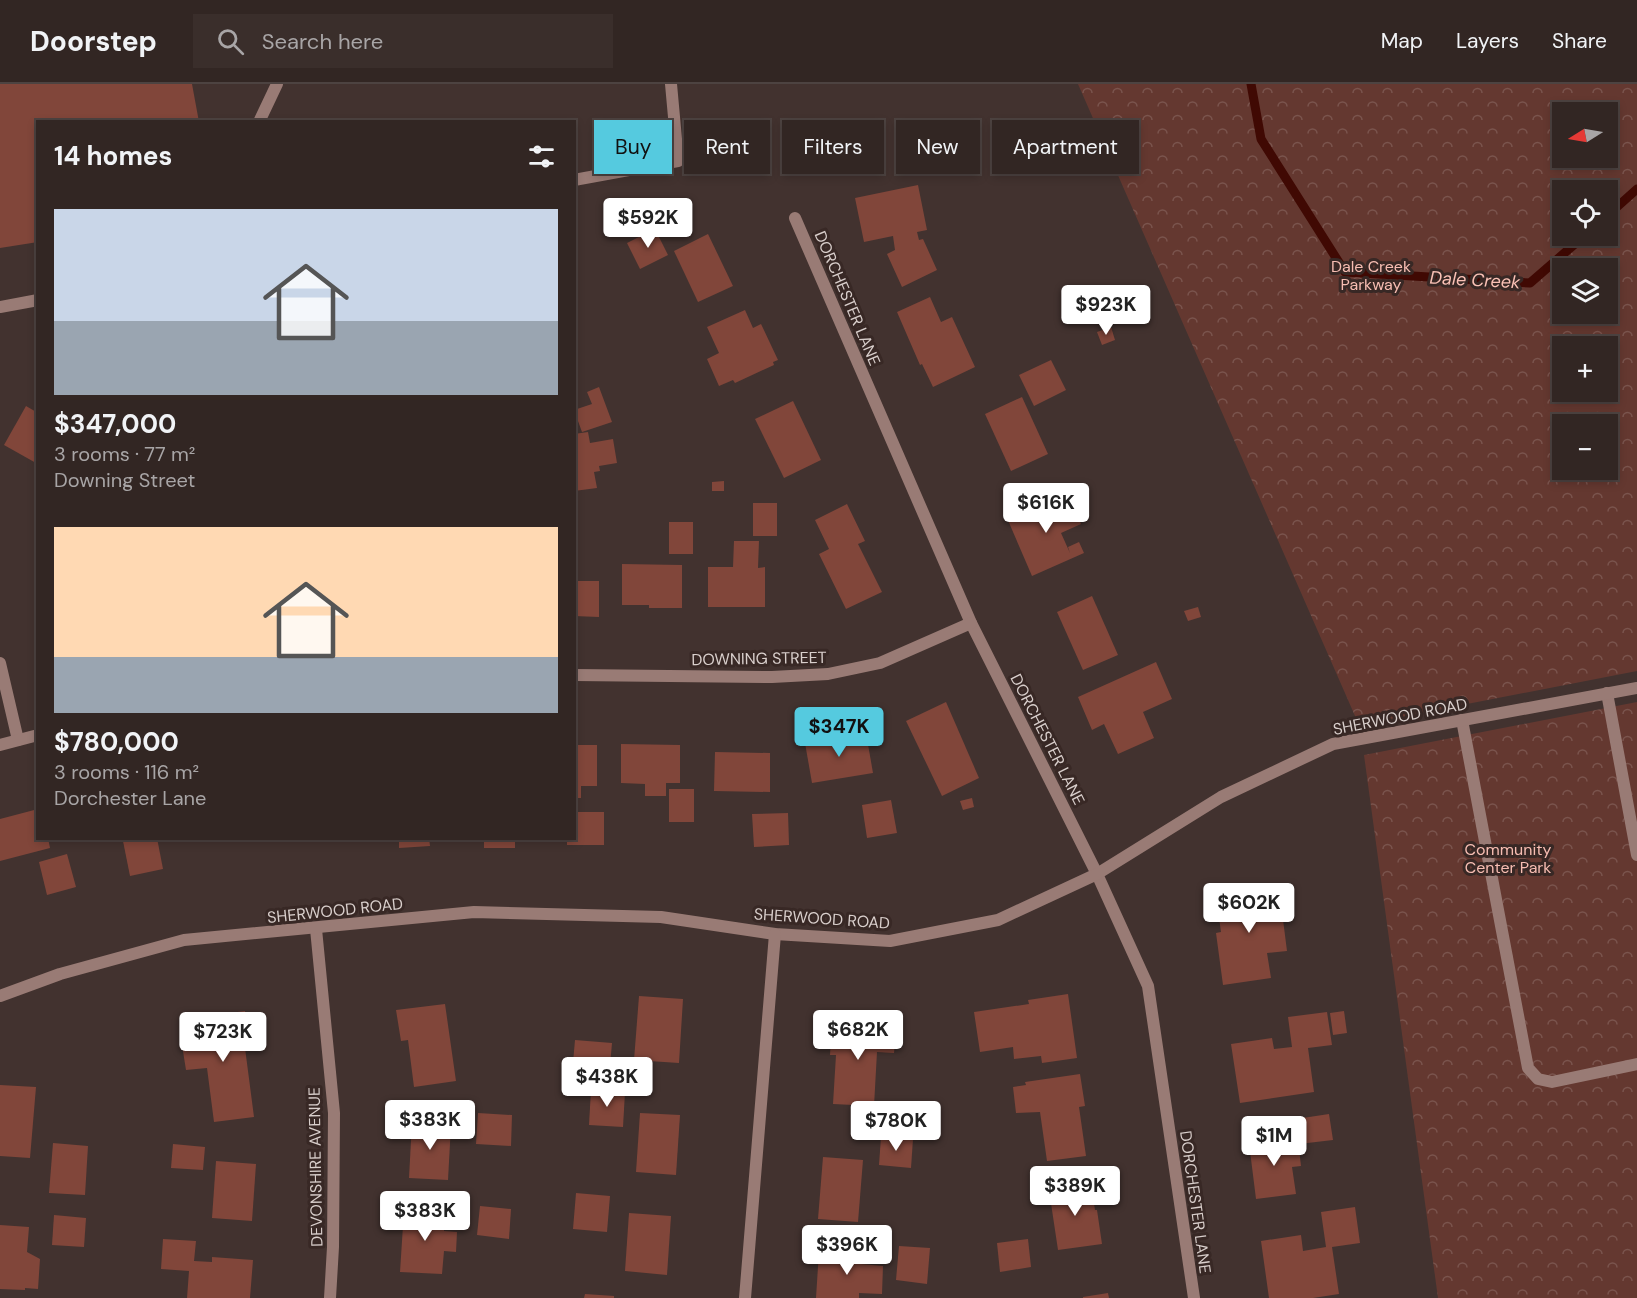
<!DOCTYPE html>
<html lang="en">
<head>
<meta charset="utf-8">
<style>
  :root { --surface:#322623; --page:#3a2e2b; --text:#f1f3f6; --muted:#a8a5a6; --line:#4d4341; --accent:#55cadf }
  body { margin:0; font-family:"DM Sans",sans-serif; background:var(--page); color:var(--text); height:100vh; display:flex; flex-direction:column; font-size:22px; white-space:nowrap }
  * { box-sizing:border-box; margin:0 }
  p { font-size:20px; color:var(--muted) }
  .icon { flex:none; width:33px; height:33px; fill:none; stroke:currentColor; stroke-width:2; stroke-linecap:round; stroke-linejoin:round }
  .map { position:relative; flex:1; overflow:hidden }
  .drawer { position:absolute; left:36px; top:36px; width:540px; height:720px; display:flex; flex-direction:column; background:var(--surface); border-radius:0px; box-shadow:0 3px 9px #0003,0 0 0 2px var(--line) }
  .drawer>* { flex:none }
  .banner { position:absolute; left:594px; top:36px; width:570px; height:54px; display:flex; gap:12px }
  .needle { width:39px; rotate:259deg }
  .controls { position:absolute; left:1552px; top:18px; display:grid; gap:12px }
  .controls a { display:grid; place-items:center; width:66px; height:66px; border-radius:0px; background:var(--surface); box-shadow:0 3px 9px #0003,0 0 0 2px var(--line); font-size:30px }
  .price { position:absolute; translate:-50% -51px; padding:0 14px; border-radius:6px; background:#fff; color:#222; font-size:20px; line-height:39px; filter:drop-shadow(0 2px 3px #0008) }
  .price::after { content:''; position:absolute; left:50%; top:36px; width:18px; height:14px; margin-left:-9px; background:inherit; clip-path:polygon(0 0,100% 0,50% 100%) }
  .price.on { background:var(--accent); color:#111 }
  ul { padding:0; list-style:none }
  li { display:grid; align-content:center; gap:12px; height:318px; padding:0 18px }
  li span { display:grid; place-items:center; height:186px; border-radius:0px; color:#555 }
  li>.icon { margin-inline-start:auto }
  span .icon { width:108px; height:108px; fill:#fffc; stroke-width:1 }
  li b { font-size:26px }
  h2 { display:flex; justify-content:space-between; align-items:center; height:72px; padding:0 18px; font-size:26px }
  .chip { padding:0 21px; border-radius:0px; background:var(--surface); box-shadow:0 3px 9px #0003,0 0 0 2px var(--line); font-size:21px; line-height:54px }
  .chip.on { background:var(--accent); color:#111 }
  header { display:flex; align-items:center; gap:36px; box-sizing:border-box; height:84px; padding:0 30px; background:var(--surface); border-bottom:2px solid var(--line) }
  header strong { font-size:28px }
  nav { display:flex; gap:33px; margin-inline-start:auto; font-size:21px }
  .search { width:420px; height:54px; background:var(--page); display:flex; align-items:center; gap:15px; box-sizing:border-box; padding:0 21px; border-radius:0px; color:var(--muted); font-size:22px }
  .map>svg:first-child { display:block }
</style>
</head>
<body>
<header>
<strong>Doorstep</strong>
<div class="search"><svg class="icon" aria-label="search" viewBox="0 0 24 24"><circle cx="10" cy="10" r="6"/><path d="M15 15l6 6"/></svg>Search here</div>
<nav><a>Map</a><a>Layers</a><a>Share</a></nav>
</header>
<div class="map">
<svg width="1637" height="1214" viewBox="0 0 1637 1214">
  <defs>
    <pattern id="park-crowns" width="20" height="18" patternUnits="userSpaceOnUse" patternTransform="scale(1.5)"><rect width="20" height="18" fill="#643830"/><path d="M2 6a3 3 0 1 1 6 0M12 15a3 3 0 1 1 6 0" fill="none" stroke="#7a544d"/></pattern>
  </defs>
  <rect width="100%" height="100%" fill="#42322f"/>
  <g fill="url(#park-crowns)" fill-rule="evenodd">
    <path d="M1078 0H1637V587L1359 641ZM1563 28H1608V74H1563ZM1563 106H1608V152H1563ZM1563 184H1608V230H1563ZM1563 262H1608V308H1563ZM1563 340H1608V386H1563Z"/>
    <path d="M1637 618V1214H1438L1364 671Z"/>
  </g>
  <g fill="none" stroke-linecap="round" stroke-linejoin="round">
    <g stroke="#400903" stroke-width="9">
      <path d="M1251 0 1261 55 1345 188 1530 199 1584 152"/>
      <path d="M1608 131 1637 105"/>
    </g>
  </g>
  <g fill="#81463a">
    <path d="M0 0H192L199 38H38V158L0 164Z"/>
    <path d="M918 101 927 146 917 148 919 156 923 155 937 186 902 203 887 170 895 166 893 152 864 158 855 114Z"/>
    <path d="M655 145 668 171 640 185 627 159Z"/>
    <path d="M708 150 733 202 698 218 674 167Z"/>
    <path d="M930 213 941 238 952 233 975 283 933 303 922 280 920 281 897 228Z"/>
    <path d="M745 226 753 244 761 240 778 276 773 278 774 281 735 299 733 296 719 302 707 275 719 269 707 243Z"/>
    <path d="M1111 243 1115 256 1102 261 1097 248Z"/>
    <path d="M1051 276 1066 306 1034 322 1019 291Z"/>
    <path d="M599 303 612 338 582 348 574 326 592 320 587 308Z"/>
    <path d="M1022 313 1048 370 1011 387 985 330Z"/>
    <path d="M793 317 821 376 784 394 755 335Z"/>
    <path d="M26 322 38 329 36 379 4 361Z"/>
    <path d="M588 348 590 359 613 355 617 379 599 382 600 387 594 388 597 404 574 407V350Z"/>
    <path d="M724 397V407H712V398Z"/>
    <path d="M1069 412 1081 440 1061 449 1070 469 1068 463 1079 458 1084 469 1032 492 1007 434 1047 417 1049 421Z"/>
    <rect x="753" y="419" width="24" height="33"/>
    <path d="M847 420 865 457 858 460 882 508 846 525 819 470 829 465 815 436Z"/>
    <rect x="669" y="438" width="24" height="32"/>
    <path d="M734 457H759L758 484 765 483V523H708V483H733Z"/>
    <path d="M622 480 682 481V524H649V521H622Z"/>
    <path d="M574 497H599V533L574 532Z"/>
    <path d="M1092 512 1118 571 1083 586 1057 528Z"/>
    <path d="M1198 523 1201 533 1188 537 1184 527Z"/>
    <path d="M1156 578 1172 615 1143 628 1154 654 1118 670 1104 640 1092 646 1078 613Z"/>
    <path d="M946 618 979 694 942 712 906 637Z"/>
    <path d="M866 649 873 689 812 699 805 659Z"/>
    <path d="M621 660 680 661V699H666V712H645V700L621 699Z"/>
    <path d="M574 661H597V702H581V714H574Z"/>
    <path d="M715 668 770 669V708L714 707Z"/>
    <rect x="669" y="705" width="25" height="33"/>
    <path d="M972 714 974 723 963 726 960 717Z"/>
    <path d="M891 716 897 749 867 754 862 721Z"/>
    <path d="M38 725V754H48L50 764 0 777V735Z"/>
    <path d="M574 728H604V761H567V754H574Z"/>
    <path d="M788 729 789 761 754 763 752 730Z"/>
    <path d="M139 754H157L163 785 130 792 123 757Z"/>
    <path d="M399 754H429L430 762 399 764Z"/>
    <rect x="484" y="754" width="31" height="10"/>
    <path d="M67 770 76 803 47 811 39 778Z"/>
    <path d="M1279 804 1287 867 1267 869 1271 894 1223 901 1216 849 1221 848 1216 812Z"/>
    <path d="M1068 910 1077 974 1042 979 1041 972 1014 975 1013 963 980 968 974 928 1029 920 1028 916Z"/>
    <path d="M639 912 683 915 679 979 634 976Z"/>
    <path d="M445 920 456 997 414 1003 408 956 401 957 396 926Z"/>
    <path d="M245 927 249 964H245L254 1033 214 1038 207 984 186 986 182 961 188 949 201 948 199 933Z"/>
    <path d="M1344 927 1347 949 1333 951 1330 929Z"/>
    <path d="M1327 928 1332 961 1308 964 1314 1008 1240 1019 1231 960 1272 954 1274 965 1292 963 1288 933Z"/>
    <path d="M832 939 880 942V947L896 948 894 969 877 968 874 1022 833 1020 836 971H830Z"/>
    <path d="M575 956 612 959 609 993 572 990Z"/>
    <path d="M1080 990 1085 1022 1079 1023 1086 1072 1047 1077 1040 1028 1016 1029 1013 1003 1026 1001 1025 998Z"/>
    <path d="M0 1001 36 1003 30 1074 0 1072Z"/>
    <path d="M591 1006 625 1008 623 1043 589 1041Z"/>
    <path d="M478 1029 512 1031 511 1062 476 1060Z"/>
    <path d="M640 1029 680 1031 676 1091 636 1088Z"/>
    <path d="M1329 1030 1333 1056 1299 1060 1296 1035Z"/>
    <path d="M412 1038 451 1041 448 1096 409 1094Z"/>
    <path d="M881 1053 913 1055 911 1084 879 1081Z"/>
    <path d="M1287 1054 1288 1057 1298 1056 1301 1082 1292 1083 1296 1110 1256 1115 1249 1059Z"/>
    <path d="M53 1059 88 1062 85 1111 49 1109Z"/>
    <path d="M173 1060 205 1063 203 1086 171 1084Z"/>
    <path d="M823 1073 863 1076 858 1138 818 1135Z"/>
    <path d="M216 1077 256 1080 252 1137 212 1134Z"/>
    <path d="M1091 1100 1095 1126H1097L1102 1160 1058 1166 1049 1106Z"/>
    <path d="M576 1109 610 1112 607 1148 573 1145Z"/>
    <path d="M480 1122 511 1125 509 1155 477 1151Z"/>
    <path d="M1355 1123 1360 1159 1332 1163 1339 1210 1313 1214H1269L1261 1157 1301 1151 1303 1167 1326 1163 1321 1128Z"/>
    <path d="M404 1126 445 1128 444 1147 457 1148 456 1168 444 1167 442 1190 400 1188Z"/>
    <path d="M629 1129 671 1132 667 1191 625 1187Z"/>
    <path d="M54 1131 86 1134 84 1163 52 1161Z"/>
    <path d="M0 1141 29 1143 27 1168 40 1175 38 1205 25 1204V1206L0 1205Z"/>
    <path d="M163 1155 196 1157 194 1177 212 1178V1173L253 1176 250 1214H187L189 1187 161 1185Z"/>
    <path d="M1028 1155 1031 1183 1000 1188 997 1159Z"/>
    <path d="M899 1162 930 1164 927 1200 896 1196Z"/>
    <path d="M819 1167 862 1170 861 1180 883 1182 882 1210 859 1209V1214H816Z"/>
    <path d="M1108 1209 1109 1214H1083V1213Z"/>
    <path d="M585 1210 614 1212V1214H584Z"/>
  </g>
  <g fill="none" stroke-linecap="round" stroke-linejoin="round">
    <g stroke="#997b75" stroke-width="12">
      <path d="M259 38 277 0"/>
      <path d="M574 96 678 77 671 0"/>
      <path d="M0 223 38 216"/>
      <path d="M1607 609 1637 771"/>
      <path d="M1462 636 1528 984 1538 995 1552 998 1637 980"/>
    </g>
    <g stroke="#997b75" stroke-width="12">
      <path d="M795 134 971 539 1097 790 1148 902 1194 1214"/>
      <path d="M0 579 18 656"/>
      <path d="M574 591 772 593 828 590 880 579 971 539"/>
      <path d="M0 661 38 651"/>
      <path d="M316 845 334 1029 333 1163 330 1214"/>
      <path d="M0 912 60 890 184 856 474 828 661 833 775 850 890 857 998 836 1097 790 1221 713 1333 660 1637 604"/>
      <path d="M745 1214 775 850"/>
    </g>
  </g>
  <g text-anchor="middle" stroke-width="6" stroke-linejoin="round" paint-order="stroke">
    <g font-size="16" fill="#f7bdb2" stroke="#382825">
      <text x="1371" y="188">Dale Creek<tspan x="1371" dy="18">Parkway</tspan></text>
      <text x="1508" y="771">Community<tspan x="1508" dy="18">Center Park</tspan></text>
    </g>
    <g font-size="16" fill="#d9cfcc" stroke="#382825">
      <text transform="translate(848 214) rotate(67)" y="6">DORCHESTER LANE</text>
      <text transform="translate(759 574) rotate(-1)" y="6">DOWNING STREET</text>
      <text transform="translate(1400 632) rotate(-11)" y="6">SHERWOOD ROAD</text>
      <text transform="translate(1048 655) rotate(63)" y="6">DORCHESTER LANE</text>
      <text transform="translate(335 826) rotate(-6)" y="6">SHERWOOD ROAD</text>
      <text transform="translate(822 834) rotate(4)" y="6">SHERWOOD ROAD</text>
      <text transform="translate(315 1083) rotate(-91)" y="6">DEVONSHIRE AVENUE</text>
      <text transform="translate(1196 1118) rotate(82)" y="6">DORCHESTER LANE</text>
    </g>
    <g font-size="18" font-style="italic" fill="#fac1b5" stroke="#382825">
      <text transform="translate(1475 196) rotate(3)" y="6">Dale Creek</text>
    </g>
  </g>
</svg>
<div class="controls">
<a><svg class="needle" viewBox="-14 -14 28 28"><path d="M0-13l5 13h-10z" fill="#e53935"/><path d="M0 13l5-13h-10z" fill="#a8a5a6"/></svg></a>
<a><svg class="icon" aria-label="locate" viewBox="0 0 24 24"><circle cx="12" cy="12" r="6"/><path d="M12 2v4M12 18v4M2 12h4M18 12h4"/></svg></a>
<a><svg class="icon" aria-label="layers" viewBox="0 0 24 24"><path d="M12 4l9 5-9 5-9-5zM3 14l9 5 9-5"/></svg></a>
<a>+</a>
<a>−</a>
</div>
<b class="price" style="left:648px;top:165px">$592K</b>
<b class="price" style="left:1106px;top:252px">$923K</b>
<b class="price" style="left:1046px;top:450px">$616K</b>
<b class="price on" style="left:839px;top:674px">$347K</b>
<b class="price" style="left:1249px;top:850px">$602K</b>
<b class="price" style="left:858px;top:977px">$682K</b>
<b class="price" style="left:223px;top:979px">$723K</b>
<b class="price" style="left:607px;top:1024px">$438K</b>
<b class="price" style="left:430px;top:1067px">$383K</b>
<b class="price" style="left:896px;top:1068px">$780K</b>
<b class="price" style="left:1274px;top:1083px">$1M</b>
<b class="price" style="left:1075px;top:1133px">$389K</b>
<b class="price" style="left:425px;top:1158px">$383K</b>
<b class="price" style="left:847px;top:1192px">$396K</b>
<div class="banner">
<a class="chip on">Buy</a>
<a class="chip">Rent</a>
<a class="chip">Filters</a>
<a class="chip">New</a>
<a class="chip">Apartment</a>
</div>
<section class="drawer">
<h2>14 homes<svg class="icon" aria-label="filters" viewBox="0 0 24 24"><path d="M4 7h16M4 17h16"/><circle cx="9" cy="7" r="2"/><circle cx="15" cy="17" r="2"/></svg></h2>
<ul>
<li><span style="background:linear-gradient(#c9d6e8 60%,#9aa5b1 0)"><svg class="icon" aria-label="home" viewBox="0 0 24 24"><path d="M3 11l9-7 9 7M6 9v11h12V9"/></svg></span><div><b>$347,000</b><p>3 rooms · 77 m²</p><p>Downing Street</p></div></li>
<li><span style="background:linear-gradient(#ffd9b3 70%,#9aa5b1 0)"><svg class="icon" aria-label="home" viewBox="0 0 24 24"><path d="M3 11l9-7 9 7M6 9v11h12V9"/></svg></span><div><b>$780,000</b><p>3 rooms · 116 m²</p><p>Dorchester Lane</p></div></li>
</ul>
</section>
</div>
</body>
</html>
